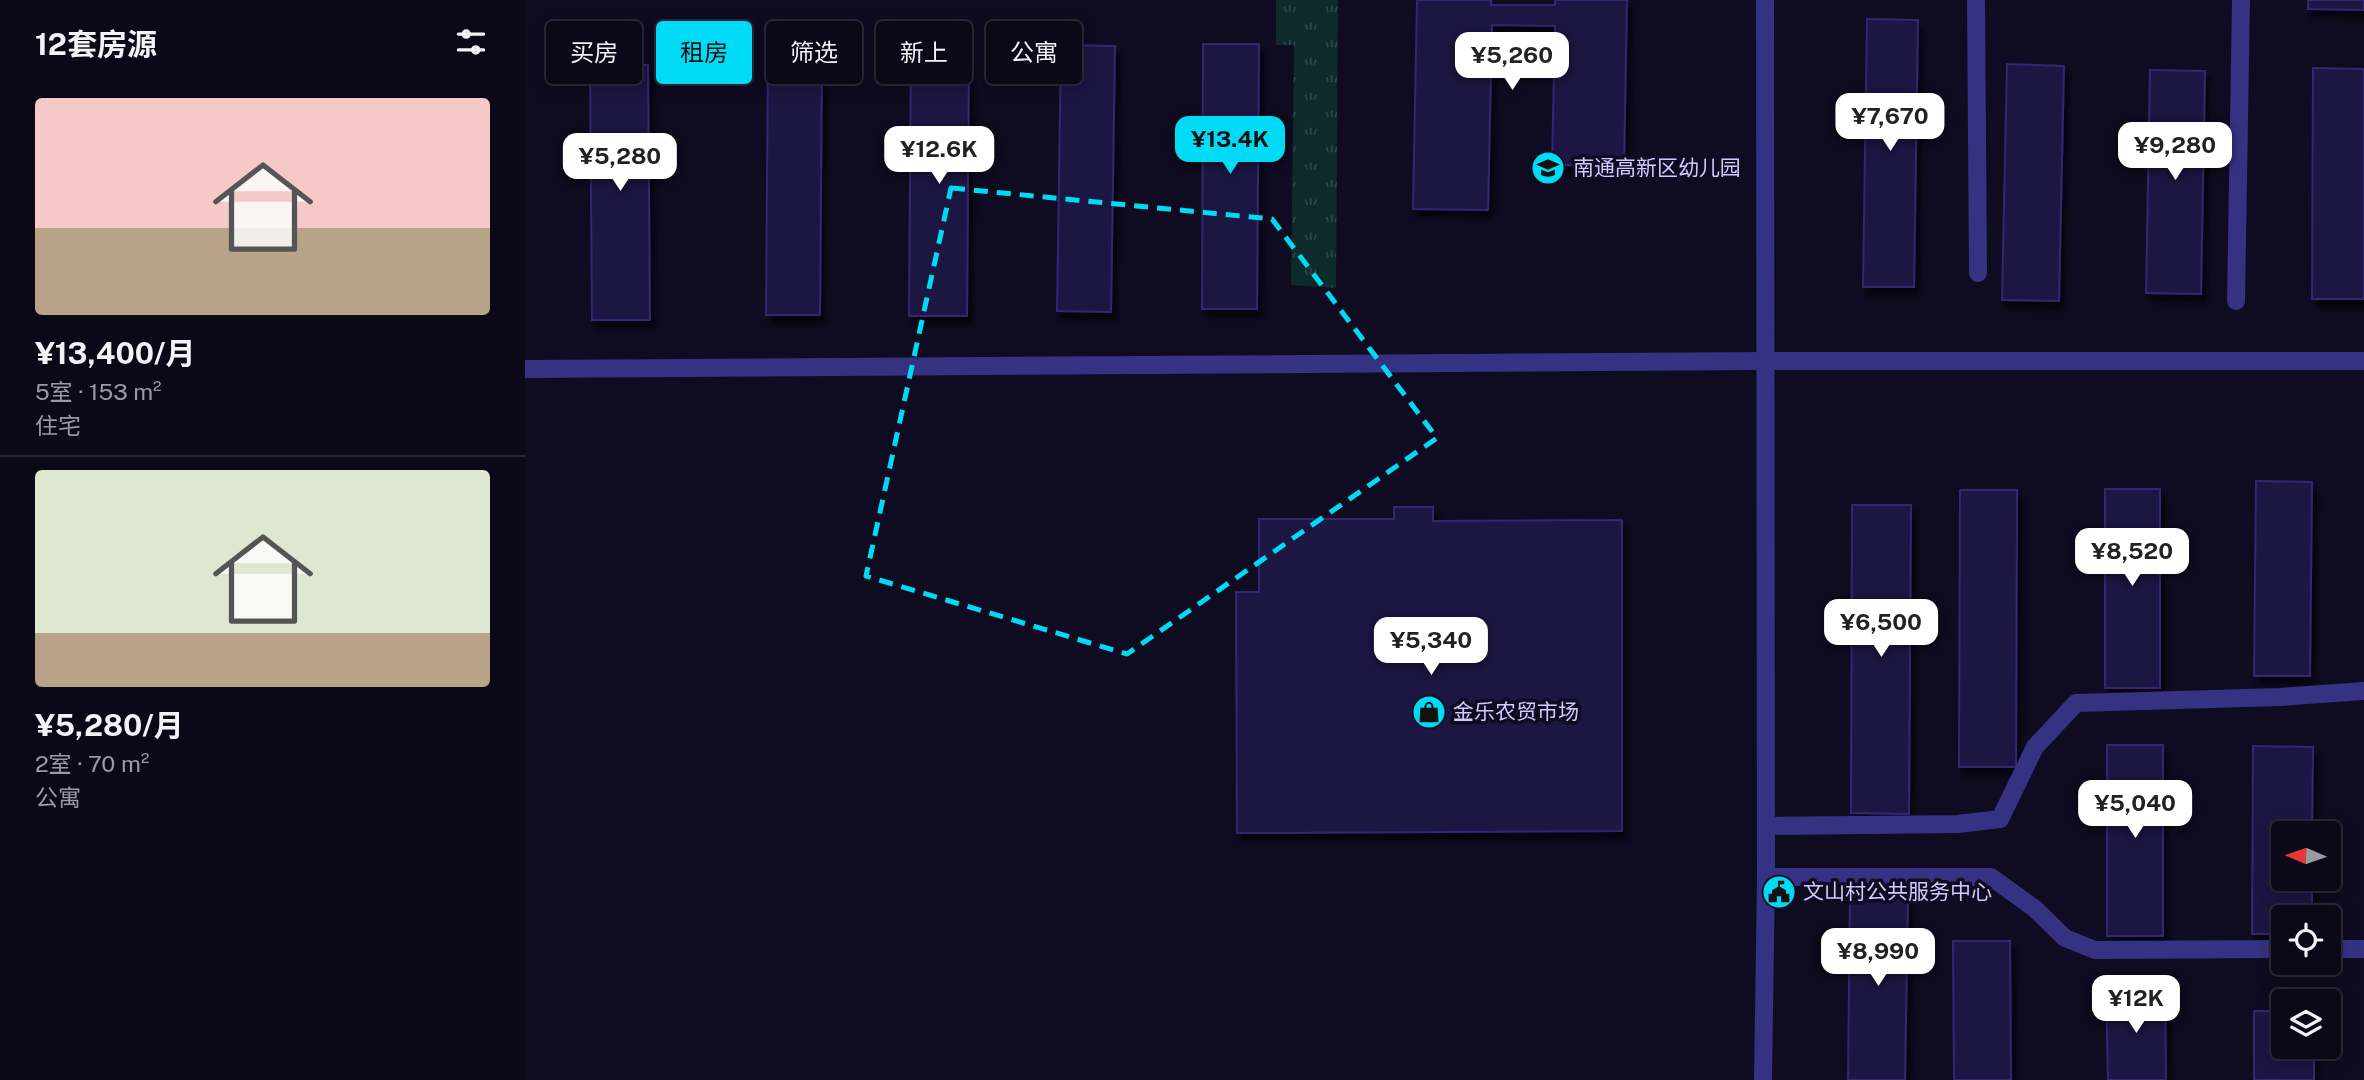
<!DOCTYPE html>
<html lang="zh">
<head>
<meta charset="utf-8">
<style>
  :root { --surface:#0b0818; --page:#141121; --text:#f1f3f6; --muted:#9a9aa2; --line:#2b2937; --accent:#00dbf5 }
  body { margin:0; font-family:"Public Sans","Noto Sans SC",sans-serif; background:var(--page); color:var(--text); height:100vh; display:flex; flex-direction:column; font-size:26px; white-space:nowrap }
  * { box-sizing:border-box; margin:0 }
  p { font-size:23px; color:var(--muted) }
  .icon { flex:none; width:38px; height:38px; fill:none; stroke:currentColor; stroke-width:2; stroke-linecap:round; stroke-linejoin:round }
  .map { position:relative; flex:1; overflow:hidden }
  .drawer { display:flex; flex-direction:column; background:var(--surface); width:525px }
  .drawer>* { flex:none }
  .guide { position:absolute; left:21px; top:21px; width:665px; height:63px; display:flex; gap:14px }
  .needle { width:46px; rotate:272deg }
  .buttons { position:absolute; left:1746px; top:821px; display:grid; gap:14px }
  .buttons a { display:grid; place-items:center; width:70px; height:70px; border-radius:7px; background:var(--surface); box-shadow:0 4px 18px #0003,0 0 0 2px var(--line); font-size:35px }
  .price { position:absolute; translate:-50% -60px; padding:0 16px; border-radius:14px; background:#fff; color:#222; font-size:23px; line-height:46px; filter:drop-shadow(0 2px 4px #0008) }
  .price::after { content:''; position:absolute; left:50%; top:42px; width:21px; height:16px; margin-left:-10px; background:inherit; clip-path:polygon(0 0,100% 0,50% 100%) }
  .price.selected { background:var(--accent); color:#111 }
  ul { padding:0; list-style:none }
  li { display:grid; align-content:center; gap:14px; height:371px; padding:0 35px }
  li+li { border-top:2px solid var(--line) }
  li span { display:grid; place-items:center; height:217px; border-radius:7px; color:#555 }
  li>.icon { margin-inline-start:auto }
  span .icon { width:126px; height:126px; fill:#fffc; stroke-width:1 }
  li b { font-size:30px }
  h2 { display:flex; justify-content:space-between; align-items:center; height:84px; padding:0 35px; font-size:30px }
  .pill { padding:0 24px; border-radius:7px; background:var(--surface); box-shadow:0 4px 18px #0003,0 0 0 2px var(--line); font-size:24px; line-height:63px }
  .pill.selected { background:var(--accent); color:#111 }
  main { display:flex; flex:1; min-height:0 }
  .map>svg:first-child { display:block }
</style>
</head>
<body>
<main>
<section class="drawer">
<h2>12套房源<svg class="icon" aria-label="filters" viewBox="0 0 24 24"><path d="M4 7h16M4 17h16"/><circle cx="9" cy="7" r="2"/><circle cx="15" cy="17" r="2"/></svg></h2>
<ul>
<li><span style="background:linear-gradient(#f6c9c9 60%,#b9a48a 0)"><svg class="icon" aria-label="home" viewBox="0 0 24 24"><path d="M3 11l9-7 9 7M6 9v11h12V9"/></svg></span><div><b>¥13,400/月</b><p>5室 · 153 m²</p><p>住宅</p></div></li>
<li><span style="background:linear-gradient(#dfe7d0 75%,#b9a48a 0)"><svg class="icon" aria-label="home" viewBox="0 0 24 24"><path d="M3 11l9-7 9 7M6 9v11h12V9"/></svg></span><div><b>¥5,280/月</b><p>2室 · 70 m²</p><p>公寓</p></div></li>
</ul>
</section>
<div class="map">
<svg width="1839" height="1080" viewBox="0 0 1839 1080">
  <defs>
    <pattern id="grass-tufts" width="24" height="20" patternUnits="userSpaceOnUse" patternTransform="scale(1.75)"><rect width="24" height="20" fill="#0d2b2a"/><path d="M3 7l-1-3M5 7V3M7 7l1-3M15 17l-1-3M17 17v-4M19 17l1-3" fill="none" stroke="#2f484a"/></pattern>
    <filter id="shadow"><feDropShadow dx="4.5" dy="8" stdDeviation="2" flood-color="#0009"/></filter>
  </defs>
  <rect width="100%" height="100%" fill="#0f0b20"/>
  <path fill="url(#grass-tufts)" d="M751 0H813L811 288 766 285 769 45H751Z"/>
  <g fill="#1f1543" stroke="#352671" stroke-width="2" filter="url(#shadow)">
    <path d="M892 0H966V5H1030V0H1102L1099 166 1027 165 1030 26 967 25 963 210 888 209Z"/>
    <path d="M1783 0H1839V10L1783 9Z"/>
    <path d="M1342 19 1393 20 1389 287H1338Z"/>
    <path d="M678 44H734L732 309H677Z"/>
    <path d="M536 45 590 46 586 312 532 311Z"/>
    <path d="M386 55H444L442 316H384Z"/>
    <path d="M243 56H297L295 315H241Z"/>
    <path d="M1482 64 1539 66 1534 301 1477 300Z"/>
    <path d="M65 65H123L125 320H67Z"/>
    <path d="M1788 68 1839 69V299H1787Z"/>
    <path d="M1625 70 1680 71 1676 294 1621 293Z"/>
    <path d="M1731 481 1787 482 1785 676H1729Z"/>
    <rect x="1580" y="489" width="55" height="199"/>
    <path d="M1435 490H1492L1491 767H1434Z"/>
    <path d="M1327 505H1386L1384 814 1326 813Z"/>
    <path d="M869 507H908V521L1097 520V831L712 833 711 592H734V519H869Z"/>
    <rect x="1582" y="745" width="56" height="191"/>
    <path d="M1728 746 1788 747 1787 833H1759V878H1787V917H1759V934H1727Z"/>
    <path d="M1325 896 1383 897 1380 1080H1323Z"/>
    <path d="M1428 941H1485L1486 1080H1429Z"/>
    <path d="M1640 989 1641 1080H1583L1581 990Z"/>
    <path d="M1729 1011H1759V1046H1789V1080H1729Z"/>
  </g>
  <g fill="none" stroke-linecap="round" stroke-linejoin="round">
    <g stroke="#353283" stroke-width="18">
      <path d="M1451 0 1453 273"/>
      <path d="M1711 301 1716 0"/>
      <path d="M0 369 1239 361H1839"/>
      <path d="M1241 826 1433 824 1475 819 1510 747 1551 703 1755 697 1839 691"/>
      <path d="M1241 877H1466L1509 908 1540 938 1570 950 1759 949"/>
      <path d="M1804 949H1839"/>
      <path d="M1238 1080 1241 877 1240 0"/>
    </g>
  </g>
  <path fill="none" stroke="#00dbf5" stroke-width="5" stroke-dasharray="14 9" stroke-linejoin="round" d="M426 188 747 219 912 438 602 654 341 576Z"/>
  <defs>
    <symbol id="school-disc" viewBox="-11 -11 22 22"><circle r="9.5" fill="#00dbf5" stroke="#0f0b20"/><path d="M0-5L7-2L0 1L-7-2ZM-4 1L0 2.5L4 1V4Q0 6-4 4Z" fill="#111"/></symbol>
    <symbol id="shop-disc" viewBox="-11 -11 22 22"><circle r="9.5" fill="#00dbf5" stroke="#0f0b20"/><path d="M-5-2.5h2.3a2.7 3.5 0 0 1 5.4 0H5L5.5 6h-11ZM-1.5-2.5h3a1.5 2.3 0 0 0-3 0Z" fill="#111"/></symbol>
    <symbol id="civic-disc" viewBox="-11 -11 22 22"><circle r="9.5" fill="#00dbf5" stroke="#0f0b20"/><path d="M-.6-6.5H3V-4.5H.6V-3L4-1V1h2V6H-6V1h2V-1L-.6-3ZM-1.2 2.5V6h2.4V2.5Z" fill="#111"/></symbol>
  </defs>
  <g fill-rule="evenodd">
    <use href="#school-disc" x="1004" y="149" width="38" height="38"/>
    <use href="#shop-disc" x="885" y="693" width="38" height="38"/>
    <use href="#civic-disc" x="1235" y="873" width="38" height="38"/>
  </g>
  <g text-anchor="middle" stroke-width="7" stroke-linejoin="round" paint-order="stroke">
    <g font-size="21" fill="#d0caff" stroke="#0f0b20" text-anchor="start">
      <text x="1048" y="175">南通高新区幼儿园</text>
      <text x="928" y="719">金乐农贸市场</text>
      <text x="1278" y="899">文山村公共服务中心</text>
    </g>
  </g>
</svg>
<div class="buttons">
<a><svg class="needle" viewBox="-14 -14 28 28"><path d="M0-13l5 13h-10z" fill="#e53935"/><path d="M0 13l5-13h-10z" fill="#9a9aa2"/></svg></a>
<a><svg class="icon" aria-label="locate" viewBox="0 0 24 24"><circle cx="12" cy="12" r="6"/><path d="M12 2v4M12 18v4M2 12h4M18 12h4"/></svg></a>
<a><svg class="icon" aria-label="layers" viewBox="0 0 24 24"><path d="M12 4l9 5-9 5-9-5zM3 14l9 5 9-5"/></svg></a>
</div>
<b class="price" style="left:987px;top:92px">¥5,260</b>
<b class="price" style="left:1365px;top:153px">¥7,670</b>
<b class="price selected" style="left:705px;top:176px">¥13.4K</b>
<b class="price" style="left:1650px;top:182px">¥9,280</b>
<b class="price" style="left:414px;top:186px">¥12.6K</b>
<b class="price" style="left:95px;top:193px">¥5,280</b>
<b class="price" style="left:1607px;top:588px">¥8,520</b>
<b class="price" style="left:1356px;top:659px">¥6,500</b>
<b class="price" style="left:906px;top:677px">¥5,340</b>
<b class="price" style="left:1610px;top:840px">¥5,040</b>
<b class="price" style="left:1353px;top:988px">¥8,990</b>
<b class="price" style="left:1611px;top:1035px">¥12K</b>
<div class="guide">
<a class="pill">买房</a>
<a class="pill selected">租房</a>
<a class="pill">筛选</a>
<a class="pill">新上</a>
<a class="pill">公寓</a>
</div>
</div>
</main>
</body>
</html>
